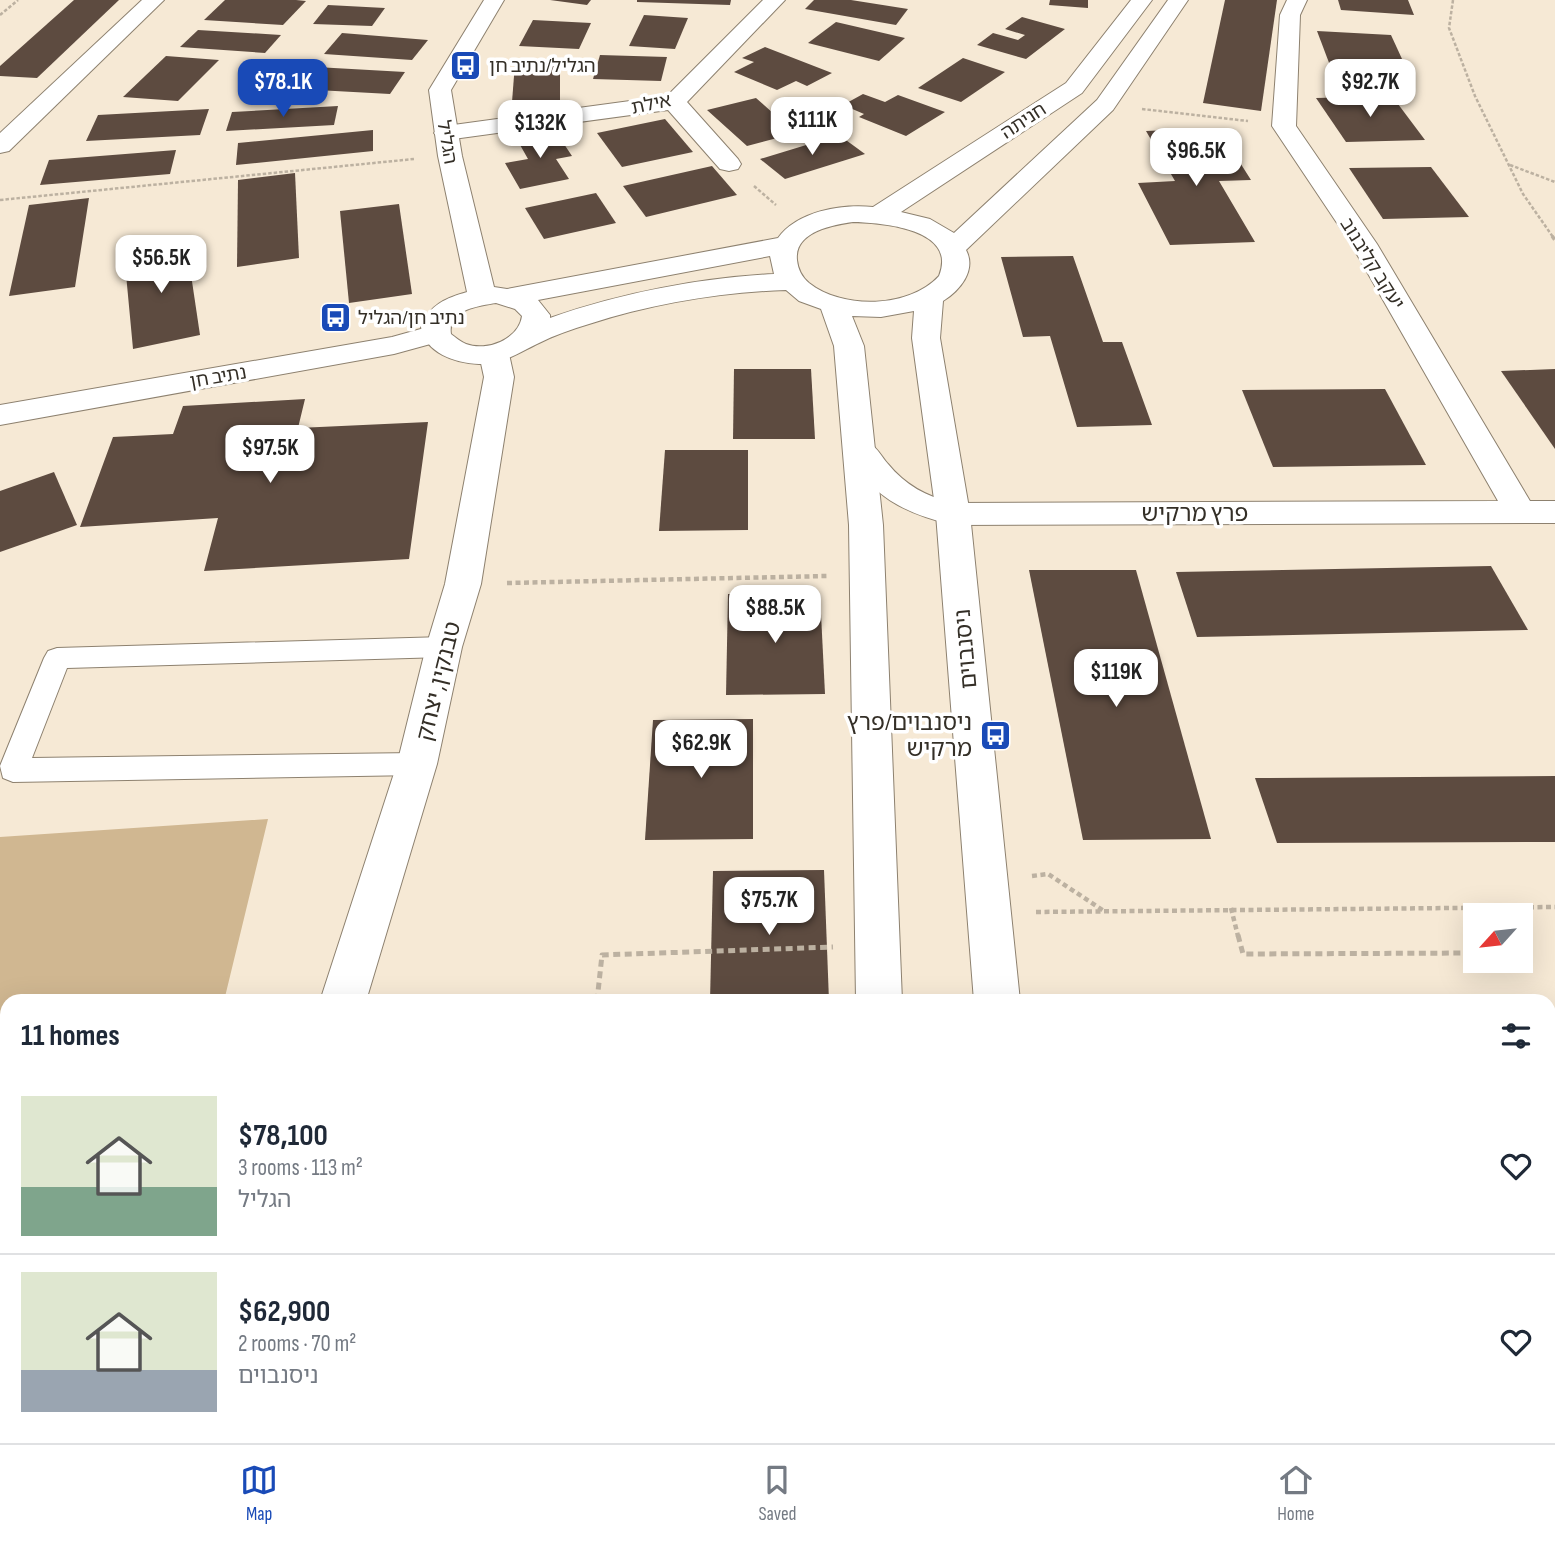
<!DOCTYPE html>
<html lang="en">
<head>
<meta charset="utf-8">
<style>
  :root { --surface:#fff; --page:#f2f2f3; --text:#1f2937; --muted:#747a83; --line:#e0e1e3; --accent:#194ab7 }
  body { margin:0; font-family:"Sofia Sans Condensed","Noto Sans Hebrew",sans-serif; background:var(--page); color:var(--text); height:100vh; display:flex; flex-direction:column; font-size:26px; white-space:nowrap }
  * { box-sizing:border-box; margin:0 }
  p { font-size:23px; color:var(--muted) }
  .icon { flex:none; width:38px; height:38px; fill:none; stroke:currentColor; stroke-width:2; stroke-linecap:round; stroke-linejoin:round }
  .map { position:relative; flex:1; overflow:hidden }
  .sheet { position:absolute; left:0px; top:994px; width:1556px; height:450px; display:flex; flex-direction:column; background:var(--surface); border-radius:21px 21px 0 0; box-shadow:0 7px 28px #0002 }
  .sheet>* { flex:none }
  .needle { width:46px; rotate:243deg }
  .buttons { position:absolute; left:1463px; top:903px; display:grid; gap:14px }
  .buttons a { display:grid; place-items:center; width:70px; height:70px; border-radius:0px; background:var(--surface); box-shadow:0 7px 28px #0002; font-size:35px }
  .price { position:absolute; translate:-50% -60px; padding:0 16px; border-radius:14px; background:#fff; color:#222; font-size:23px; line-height:46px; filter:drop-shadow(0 2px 4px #0008) }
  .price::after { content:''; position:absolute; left:50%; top:42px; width:21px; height:16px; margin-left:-10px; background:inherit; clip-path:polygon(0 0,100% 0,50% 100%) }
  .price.active { background:var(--accent); color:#fff }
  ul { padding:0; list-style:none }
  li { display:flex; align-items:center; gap:21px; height:175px; padding:0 21px }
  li+li { border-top:2px solid var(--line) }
  li span { display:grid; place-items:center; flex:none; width:196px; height:140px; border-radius:0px; color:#555 }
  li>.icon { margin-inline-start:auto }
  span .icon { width:84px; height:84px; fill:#fffc; stroke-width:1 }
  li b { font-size:30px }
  h2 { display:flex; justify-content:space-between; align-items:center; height:84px; padding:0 21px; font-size:30px }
  .dock { display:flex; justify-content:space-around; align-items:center; height:98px; border-top:2px solid var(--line); background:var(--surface); font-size:19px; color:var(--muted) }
  .dock a { display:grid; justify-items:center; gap:4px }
  .dock .active { color:var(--accent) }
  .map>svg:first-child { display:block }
</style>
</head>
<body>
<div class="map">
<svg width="1555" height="1443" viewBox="0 0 1555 1443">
  <rect width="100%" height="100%" fill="#f6e9d5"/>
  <path fill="#d0b791" d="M268 819 224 1001H7V1311L0 1312V837Z"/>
  <g fill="#5d4b40">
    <path d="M74 0H119L37 78 0 76V66Z"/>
    <path d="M225 0H296L306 1 283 25 204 20Z"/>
    <path d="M550 0H591L587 5Z"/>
    <path d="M637 0H731L730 5 637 2Z"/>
    <path d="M814 0H851L908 9 896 25 805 9Z"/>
    <path d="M1050 0H1088V8L1049 5Z"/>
    <path d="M1225 0H1277L1261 111 1203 103Z"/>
    <path d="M1338 0H1408L1414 15 1341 10Z"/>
    <path d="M328 5 385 8 372 26 313 24Z"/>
    <path d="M644 15 688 18 675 49 629 46Z"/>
    <path d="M1022 17 1065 29 1026 59 977 45 993 33 1018 40 1025 35 1005 29Z"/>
    <path d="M533 20 591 23 579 49 519 46Z"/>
    <path d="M836 22 905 38 879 61 808 43Z"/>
    <path d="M198 30 281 35 265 53 180 47Z"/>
    <path d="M1317 31 1391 35 1408 72 1331 68Z"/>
    <path d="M342 33 428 40 412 60 324 54Z"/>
    <path d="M765 47 832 73 807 86 796 81 777 90 734 72 754 62 742 58Z"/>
    <path d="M600 55 667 57 661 81 593 79Z"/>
    <path d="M166 56 219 60 178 101 123 97Z"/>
    <path d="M963 58 1005 72 961 102 918 88Z"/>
    <path d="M560 61V100L512 102 515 63Z"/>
    <path d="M298 66 405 72 390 94 280 88Z"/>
    <path d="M863 94 885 102 898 95 945 112 906 136 859 117 864 114 843 105Z"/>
    <path d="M1392 96 1425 140 1346 142 1316 98Z"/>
    <path d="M756 98 774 114 796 133 747 146 707 110Z"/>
    <path d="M338 106 334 125 226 131 232 112Z"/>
    <path d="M209 109 200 135 86 141 98 115Z"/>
    <path d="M665 119 693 152 622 167 597 133Z"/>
    <path d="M1218 128 1251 180 1219 181 1255 242 1170 245 1138 183 1175 181 1146 131Z"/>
    <path d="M554 129 572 156 556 159 569 179 520 189 505 163 528 159 515 136Z"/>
    <path d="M373 130V151L236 165 238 143Z"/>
    <path d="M839 135 865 154 785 179 760 159Z"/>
    <path d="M176 150 170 174 40 185 49 160Z"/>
    <path d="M712 166 737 195 646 217 623 186Z"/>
    <path d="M1431 167 1469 217 1383 219 1349 168Z"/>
    <path d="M295 173 299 258 237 267 238 180Z"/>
    <path d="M596 193 616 223 544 239 525 208Z"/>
    <path d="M89 198 75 287 9 296 29 205Z"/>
    <path d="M399 204 412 294 349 303 340 211Z"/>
    <path d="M186 241 200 335 133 349 124 253Z"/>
    <path d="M1073 256 1103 342H1122L1152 425 1077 427 1050 336 1023 337 1001 257Z"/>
    <path d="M734 369H811L815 439H733Z"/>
    <path d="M1555 369V449L1501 371Z"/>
    <path d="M1385 389 1426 465 1273 467 1242 390Z"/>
    <path d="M305 399 298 428 428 422 409 559 204 571 218 518 80 527 113 437 173 434 183 406Z"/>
    <path d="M665 450H748V530L659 531Z"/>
    <path d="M54 472 77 525 0 552V491Z"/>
    <path d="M1491 566 1528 630 1197 637 1176 572Z"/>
    <path d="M1029 570H1136L1211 839 1083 840Z"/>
    <path d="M728 594H820L825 694 726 695Z"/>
    <path d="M753 719V839L645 840 653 720Z"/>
    <path d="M1555 776V842L1277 843 1255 778Z"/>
    <path d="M824 870 829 1001H710L713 871Z"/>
    <path d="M1549 1240 1555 1256V1280H1549Z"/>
    <path d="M564 1438V1443H465V1441Z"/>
  </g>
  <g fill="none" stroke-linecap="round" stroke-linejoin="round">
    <defs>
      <path id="service" d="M444 637 453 640 457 647 453 654 444 657 67 668 32 758 417 753 427 756 431 764 427 772 417 775 13 782 3 778 0 766 44 658 48 651 57 648Z"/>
      <g id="minor">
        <path d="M142 0H164L9 151 0 153V133Z"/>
        <path d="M763 0H785L687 102 738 159 741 164 738 169 729 171 720 169 668 110 446 140 438 138 434 133 438 128 446 126 667 96Z"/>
        <path d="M1287 0H1307L1300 15 1296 126 1377 244 1530 501H1555V523L953 525C901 512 874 497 844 451L849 444C856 442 863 439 870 444 877 447 883 459 888 464 905 485 927 497 953 503L1498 501 1351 244 1272 126 1280 15Z"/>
        <path d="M435 325 445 328 449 334 445 340 394 354 0 425V405L392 337Z"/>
        <path d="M494 345 504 348 509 354 514 377 481 584 462 647 437 764 366 1001H320L397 764 426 647 445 584 484 377 479 354 484 348Z"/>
        <path d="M242 1437H298L297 1443H241Z"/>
      </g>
      <g id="tertiary">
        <path d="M484 0H504L451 90 462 156 494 287 507 289 778 238C798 211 841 204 873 207L1066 83 1131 0H1152L1082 93 901 212 930 219 954 233 1097 100 1168 0H1188L1113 110 966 250C977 271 959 291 943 301L940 338 970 514 1020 1001H974L936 514 912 338 914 311 881 317 852 316 864 346 883 525 902 1001H856L849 525 834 346 821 309 799 301 786 290C721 292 651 304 589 324 572 329 555 335 539 343 520 352 502 365 479 364 455 363 425 353 421 327 429 305 446 298 467 292L438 156 429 90ZM853 222C884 223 958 229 939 276 910 308 843 310 809 283 802 277 798 270 797 260 794 232 832 225 853 222ZM770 256 774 274C700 278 620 293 550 318V315L538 300ZM496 303 515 309 522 316C519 339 487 352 466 344 461 342 455 337 451 334 447 310 478 306 496 303Z"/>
        <rect x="864" y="1437" width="56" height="6"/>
        <path d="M1007 1437H1063L1064 1443H1008Z"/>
      </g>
    </defs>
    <use href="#service" stroke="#8d816f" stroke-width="2"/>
    <use href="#minor" stroke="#8d816f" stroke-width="2"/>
    <use href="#tertiary" stroke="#8d816f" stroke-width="2"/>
    <g stroke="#bcb1a1" stroke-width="2.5" stroke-dasharray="3.5 2" stroke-linecap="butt">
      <path d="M1453 0 1449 28 1475 96 1523 194 1553 237"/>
      <path d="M0 15 18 0"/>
      <path d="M1142 109 1248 121"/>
      <path d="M1510 165 1555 182"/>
      <path d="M754 186 776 205"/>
      <path d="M0 200 414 159"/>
    </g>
    <path stroke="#bcb1a1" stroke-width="3.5" stroke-dasharray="4.5 2.5" stroke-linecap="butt" d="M1552 236 1555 240"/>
    <g stroke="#bcb1a1" stroke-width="4.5" stroke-dasharray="5 3.5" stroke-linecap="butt">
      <path d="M507 583 827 576"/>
      <path d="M1032 876 1048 874 1104 911"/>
      <path d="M1231 908 1238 936"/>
      <path d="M1036 912 1555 907"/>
    </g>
    <g stroke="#bcb1a1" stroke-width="5" stroke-dasharray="7 4.5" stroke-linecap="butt">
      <path d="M1238 935 1243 954 1475 953"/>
      <path d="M597 1001 602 955 833 947"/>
    </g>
    <use href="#service" fill="#fff" fill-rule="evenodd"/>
    <use href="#minor" fill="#fff" fill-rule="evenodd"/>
    <use href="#tertiary" fill="#fff" fill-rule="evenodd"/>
  </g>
  <defs>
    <symbol id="bus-square" viewBox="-11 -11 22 22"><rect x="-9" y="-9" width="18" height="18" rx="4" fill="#194ab7" stroke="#fff"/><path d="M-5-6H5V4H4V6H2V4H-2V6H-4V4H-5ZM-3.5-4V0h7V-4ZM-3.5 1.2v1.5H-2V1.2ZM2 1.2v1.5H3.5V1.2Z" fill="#fff"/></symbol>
  </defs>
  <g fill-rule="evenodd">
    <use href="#bus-square" x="448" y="48" width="35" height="35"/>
    <use href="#bus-square" x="318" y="300" width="35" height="35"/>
    <use href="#bus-square" x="978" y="718" width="35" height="35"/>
  </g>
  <g text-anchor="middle" stroke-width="7" stroke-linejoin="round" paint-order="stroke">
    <g font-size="19" fill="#342f27" stroke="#fff" text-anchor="start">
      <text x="489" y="72">הגליל/נתיב חן</text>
      <text x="358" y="324">נתיב חן/הגליל</text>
    </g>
    <g font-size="19" fill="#342f27" stroke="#fff">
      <text transform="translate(651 103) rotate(-12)" y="7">אילת</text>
      <text transform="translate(1023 120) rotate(-33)" y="7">חניתה</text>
      <text transform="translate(448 142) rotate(80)" y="7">הגליל</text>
      <text transform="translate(1373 263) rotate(58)" y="7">יעקב קליבנוב</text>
      <text transform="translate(218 376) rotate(-10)" y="7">נתיב חן</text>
    </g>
    <g font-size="23" fill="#342f27" stroke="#fff">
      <text x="1195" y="521">פרץ מרקיש</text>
      <text transform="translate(965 649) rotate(-95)" y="8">ניסנבוים</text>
      <text transform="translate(438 681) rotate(-76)" y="8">טבנקין, יצחק</text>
    </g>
    <g font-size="23" fill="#342f27" stroke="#fff" text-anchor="end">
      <text x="972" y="730">ניסנבוים/פרץ<tspan x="972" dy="26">מרקיש</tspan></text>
    </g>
  </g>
</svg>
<div class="buttons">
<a><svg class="needle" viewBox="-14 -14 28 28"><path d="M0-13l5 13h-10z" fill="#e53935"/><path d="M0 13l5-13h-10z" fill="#747a83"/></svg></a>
</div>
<b class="price active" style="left:283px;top:119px">$78.1K</b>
<b class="price" style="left:1370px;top:119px">$92.7K</b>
<b class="price" style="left:812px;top:157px">$111K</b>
<b class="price" style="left:540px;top:160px">$132K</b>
<b class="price" style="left:1196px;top:188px">$96.5K</b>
<b class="price" style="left:161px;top:295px">$56.5K</b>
<b class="price" style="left:270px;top:485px">$97.5K</b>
<b class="price" style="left:775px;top:645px">$88.5K</b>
<b class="price" style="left:1116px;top:709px">$119K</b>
<b class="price" style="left:701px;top:780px">$62.9K</b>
<b class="price" style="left:769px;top:937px">$75.7K</b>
<section class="sheet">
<h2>11 homes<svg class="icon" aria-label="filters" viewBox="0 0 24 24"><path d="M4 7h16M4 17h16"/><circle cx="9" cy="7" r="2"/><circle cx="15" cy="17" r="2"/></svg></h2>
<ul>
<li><span style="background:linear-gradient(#dfe7d0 65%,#7fa58c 0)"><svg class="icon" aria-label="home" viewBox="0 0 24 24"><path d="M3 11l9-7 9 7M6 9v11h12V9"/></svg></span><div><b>$78,100</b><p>3 rooms · 113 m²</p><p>הגליל</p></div><svg class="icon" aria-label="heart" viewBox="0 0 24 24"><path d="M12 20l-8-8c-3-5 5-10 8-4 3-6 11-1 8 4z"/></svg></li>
<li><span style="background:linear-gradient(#dfe7d0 70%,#9aa5b1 0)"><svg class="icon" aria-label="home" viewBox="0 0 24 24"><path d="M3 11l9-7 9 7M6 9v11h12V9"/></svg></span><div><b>$62,900</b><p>2 rooms · 70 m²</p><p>ניסנבוים</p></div><svg class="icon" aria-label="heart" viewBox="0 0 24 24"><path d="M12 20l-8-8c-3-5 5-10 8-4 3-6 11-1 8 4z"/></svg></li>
</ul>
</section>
</div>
<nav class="dock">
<a class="active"><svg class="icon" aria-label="map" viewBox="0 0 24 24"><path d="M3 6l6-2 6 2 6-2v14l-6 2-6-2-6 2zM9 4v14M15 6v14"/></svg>Map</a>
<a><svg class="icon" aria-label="saved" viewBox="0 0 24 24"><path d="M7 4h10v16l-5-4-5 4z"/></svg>Saved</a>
<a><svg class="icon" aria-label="home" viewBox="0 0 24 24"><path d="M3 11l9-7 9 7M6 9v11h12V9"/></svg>Home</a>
</nav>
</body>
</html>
